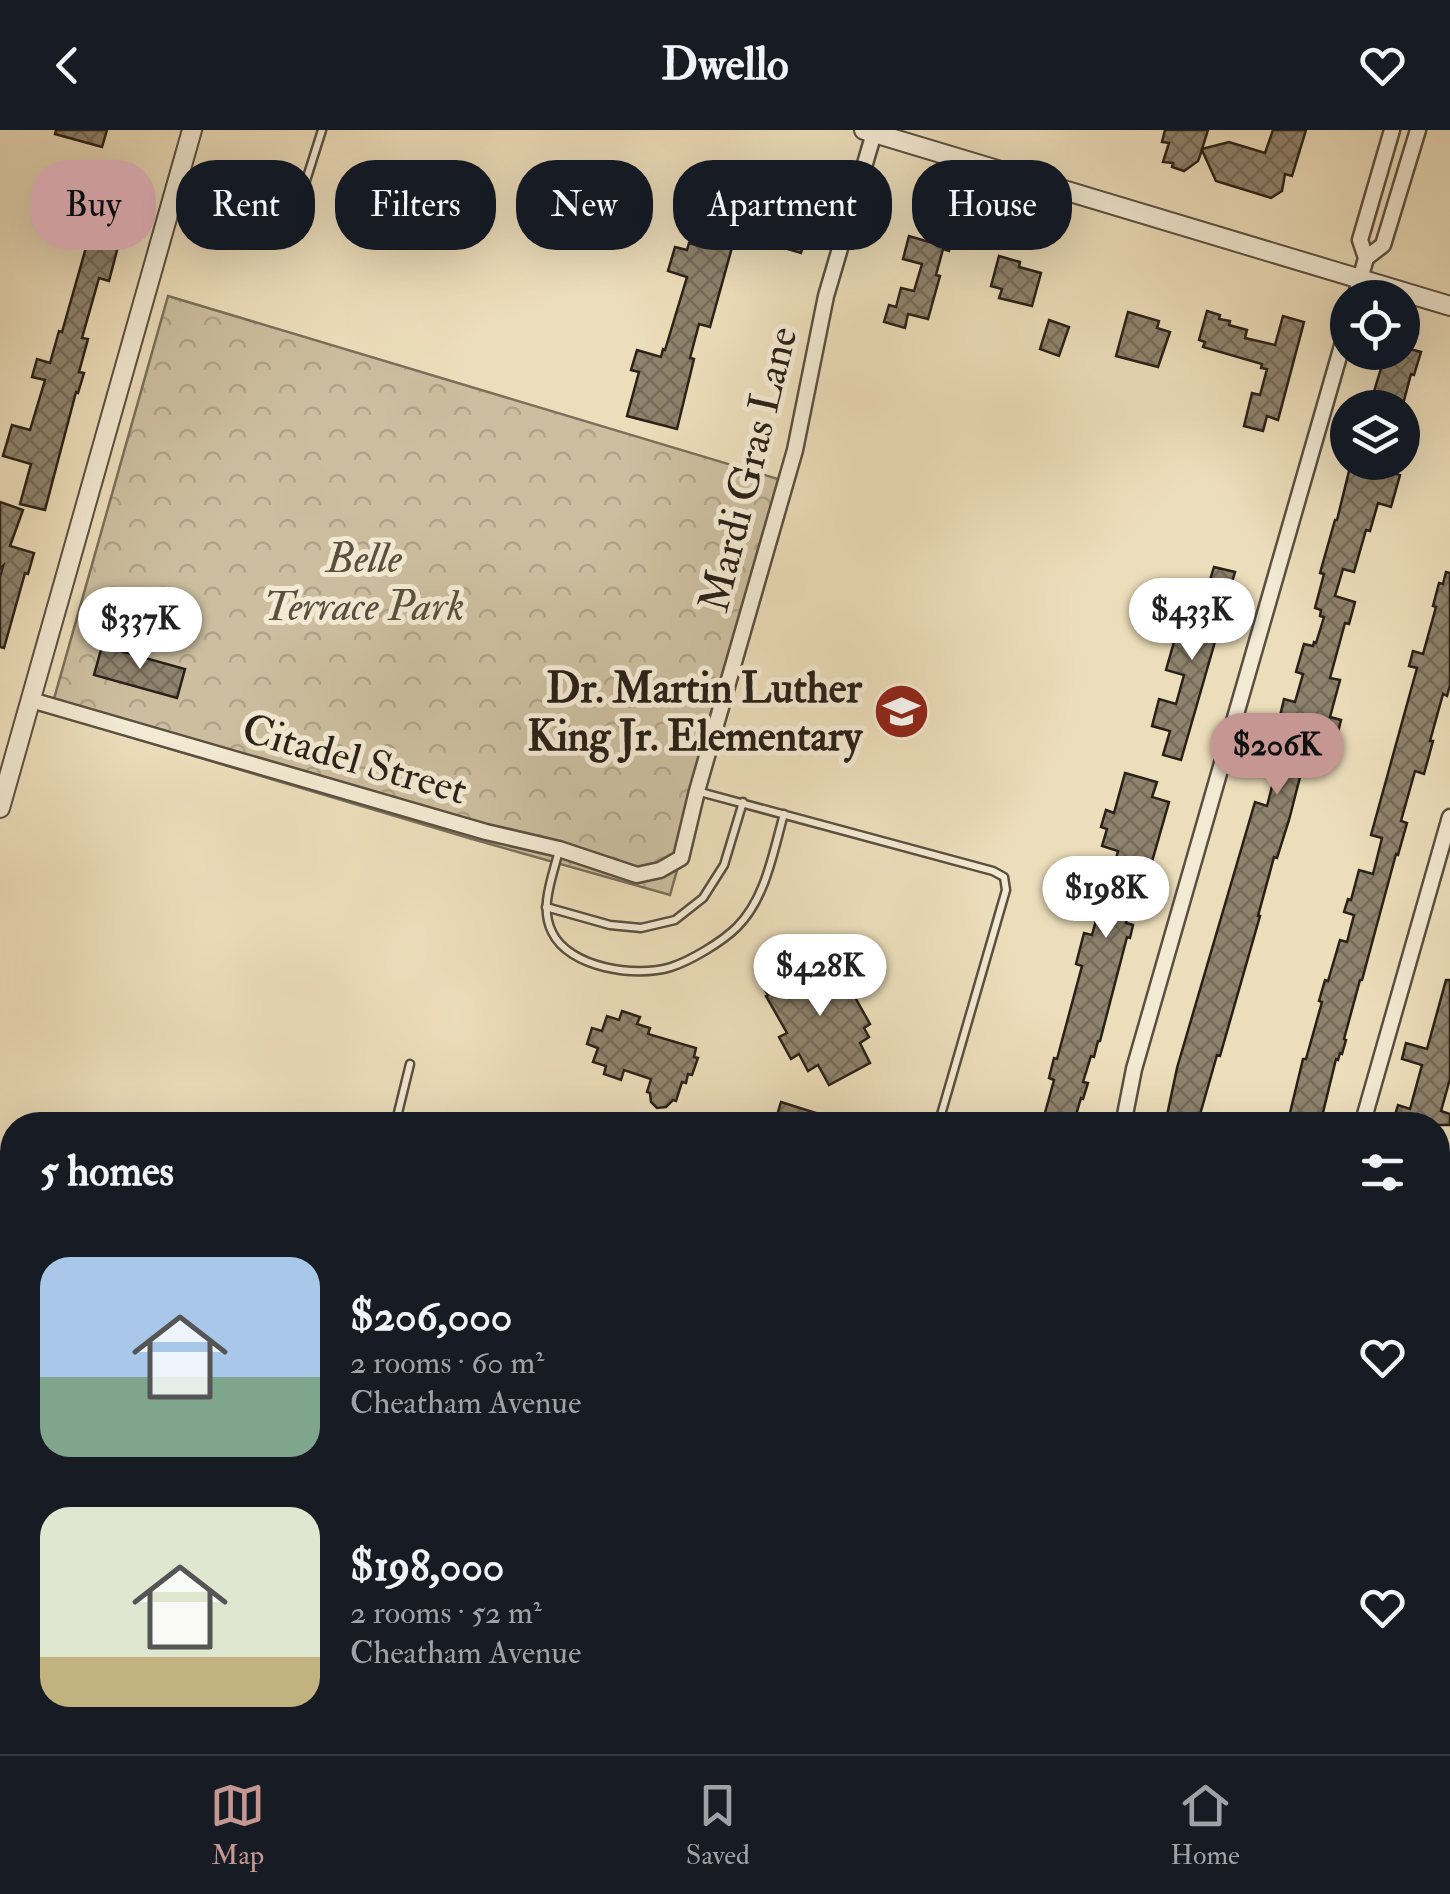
<!DOCTYPE html>
<html lang="en">
<head>
<meta charset="utf-8">
<style>
  :root { --surface:#171b24; --page:#20242c; --text:#f1f3f6; --muted:#9ea1a6; --line:#363941; --accent:#c59692 }
  body { margin:0; font-family:"IM FELL Double Pica",serif; background:var(--page); color:var(--text); height:100vh; display:flex; flex-direction:column; font-size:38px; white-space:nowrap }
  * { box-sizing:border-box; margin:0 }
  p { font-size:32px; color:var(--muted) }
  .icon { flex:none; width:55px; height:55px; fill:none; stroke:currentColor; stroke-width:2; stroke-linecap:round; stroke-linejoin:round }
  .map { position:relative; flex:1; overflow:hidden }
  .details { position:absolute; left:0px; top:982px; width:1450px; height:642px; display:flex; flex-direction:column; background:var(--surface); border-radius:40px 40px 0 0; box-shadow:0 10px 40px #0002 }
  .details>* { flex:none }
  .hud { position:absolute; left:30px; top:30px; width:1390px; height:90px; display:flex; gap:20px }
  .buttons { position:absolute; left:1330px; top:150px; display:grid; gap:20px }
  .buttons a { display:grid; place-items:center; width:90px; height:90px; border-radius:50%; background:var(--surface); box-shadow:0 10px 40px #0002; font-size:50px }
  .price { position:absolute; translate:-50% -85px; padding:0 22px; border-radius:35px; background:#fff; color:#222; font-size:32px; line-height:65px; filter:drop-shadow(0 2px 5px #0008) }
  .price::after { content:''; position:absolute; left:50%; top:60px; width:30px; height:22px; margin-left:-15px; background:inherit; clip-path:polygon(0 0,100% 0,50% 100%) }
  .price.selected { background:var(--accent); color:#111 }
  ul { padding:0; list-style:none }
  li { display:flex; align-items:center; gap:30px; height:250px; padding:0 40px }
  li span { display:grid; place-items:center; flex:none; width:280px; height:200px; border-radius:30px; color:#555 }
  li>.icon { margin-inline-start:auto }
  span .icon { width:120px; height:120px; fill:#fffc; stroke-width:1 }
  li b { font-size:42px }
  h2 { display:flex; justify-content:space-between; align-items:center; height:120px; padding:0 40px; font-size:42px }
  .pill { padding:0 35px; border-radius:40px; background:var(--surface); box-shadow:0 10px 40px #0002; font-size:35px; line-height:90px }
  .pill.selected { background:var(--accent); color:#111 }
  header { display:flex; justify-content:space-between; align-items:center; height:130px; padding:0 40px; background:var(--surface); font-size:45px; font-weight:700 }
  .tab-bar { display:flex; justify-content:space-around; align-items:center; height:140px; border-top:2px solid var(--line); background:var(--surface); font-size:28px; color:var(--muted) }
  .tab-bar a { display:grid; justify-items:center; gap:5px }
  .tab-bar .selected { color:var(--accent) }
  .map>svg:first-child { display:block }
</style>
</head>
<body>
<header><svg class="icon" aria-label="back" viewBox="0 0 24 24"><path d="M15 5l-7 7 7 7"/></svg>Dwello<svg class="icon" aria-label="heart" viewBox="0 0 24 24"><path d="M12 20l-8-8c-3-5 5-10 8-4 3-6 11-1 8 4z"/></svg></header>
<div class="map">
<svg width="1450" height="1624" viewBox="0 0 1450 1624">
  <defs>
    <pattern id="park-crowns" width="20" height="18" patternUnits="userSpaceOnUse" patternTransform="scale(2.5)"><rect width="20" height="18" fill="#ccbe9f"/><path d="M2 6a3 3 0 1 1 6 0M12 15a3 3 0 1 1 6 0" fill="none" stroke="#afa388"/></pattern>
    <pattern id="building-cross-hatch" width="8" height="8" patternUnits="userSpaceOnUse" patternTransform="scale(2.5)"><rect width="8" height="8" fill="#8f836d"/><path d="M0 0l8 8M0 8l8-8" fill="none" stroke="#756b59"/></pattern>
  </defs>
  <rect width="100%" height="100%" fill="#eddebb"/>
  <filter id="stains"><feTurbulence type="fractalNoise" baseFrequency=".002" numOctaves="4"/><feColorMatrix values="0 0 0 0 .2 0 0 0 0 .09 0 0 0 0 .02 0 0 0 .5 -.17"/></filter>
  <radialGradient id="worn" r=".72"><stop offset=".6" stop-color="#630" stop-opacity="0"/><stop offset="1" stop-color="#630" stop-opacity=".3"/></radialGradient>
  <path fill="url(#park-crowns)" stroke="#7a705c" stroke-width="2.5" d="M168 166 788 352 670 765 472 709 50 583Z"/>
  <g fill="none" stroke-linecap="round" stroke-linejoin="round">
    <g stroke="#aa9e84" stroke-width="18">
      <path d="M1438 1228 1450 1232"/>
      <path d="M567 1624 585 1612"/>
    </g>
  </g>
  <g fill="url(#building-cross-hatch)" stroke="#292118" stroke-width="2.5">
    <path d="M56 0H107L102 17 55 4Z"/>
    <path d="M1165 0H1208L1202 19 1229 12 1265 23 1273 0H1306L1292 46 1285 44 1282 61 1271 68 1216 51 1202 20 1198 31 1184 41 1172 37 1173 33 1163 32 1169 13 1162 12Z"/>
    <path d="M101 40 128 47 119 80 127 82 109 151 99 148 82 208 88 209 79 242 84 243 78 263 76 262 45 380 20 374 31 334 3 326 12 295 30 300 45 250 32 247 37 229 50 233 59 201 62 202 89 107 68 101 73 87 91 91 101 57 97 56Z"/>
    <path d="M803 60 828 67 824 83 813 80 801 123 784 118Z"/>
    <path d="M710 64 744 74 710 197 699 194 690 228 694 229 677 299 627 286 639 242 631 240 637 220 661 227 663 219 665 220 687 147 668 141 675 117 687 120 689 113 696 115Z"/>
    <path d="M938 90 956 95 949 121 943 119 936 145 940 146 928 189 908 184 905 198 884 192 889 175 896 177 901 158 914 161 922 134 903 129 909 106 929 112 932 103 935 104Z"/>
    <path d="M999 126 1020 132 1019 137 1041 143 1032 176 999 168 1002 159 991 156Z"/>
    <path d="M1207 181 1220 185 1219 189 1230 191 1229 195 1247 200 1245 208 1275 215 1283 186 1304 192 1278 290 1267 286 1263 301 1244 296 1252 263 1260 265 1267 239 1261 238 1262 234 1203 217 1205 212 1199 210Z"/>
    <path d="M1128 182 1159 191 1157 198 1170 202 1158 237 1116 226Z"/>
    <path d="M1049 190 1069 197 1059 226 1040 219Z"/>
    <path d="M1402 217 1421 222 1414 245 1411 244 1402 278H1369L1386 222H1402Z"/>
    <path d="M1354 332 1400 345 1391 377 1378 373 1370 401 1366 400 1354 442 1343 439 1335 466 1355 472 1349 494 1345 493 1330 548 1340 550 1330 587 1341 590 1337 606 1329 604 1327 611 1313 607 1312 613 1309 612 1289 690 1277 728 1274 727 1258 786H1260L1220 926 1217 925 1197 995H1165L1177 938 1255 672 1267 676 1283 614 1288 615 1295 590 1280 586 1284 569 1295 572 1303 544 1296 542 1304 514 1313 516 1314 512 1316 513 1324 487 1320 486 1321 480 1315 478 1324 444 1320 443 1335 390H1337L1350 337H1352Z"/>
    <path d="M0 372 23 380 10 416 34 423 28 444 25 443 4 518 0 517V447L3 436 0 439Z"/>
    <path d="M1214 437 1235 442 1181 630 1163 625 1170 601 1152 596 1159 569 1176 574 1184 545 1166 540 1174 512 1170 511 1176 489 1196 495Z"/>
    <path d="M1446 442 1450 443V555L1447 566 1443 564 1430 611H1433L1424 644 1415 641 1401 691 1407 693 1398 725 1396 724 1362 850H1360L1344 909 1346 910 1342 924 1340 923 1338 930 1336 929 1320 995H1303L1288 991 1303 929H1306L1322 872 1319 871 1325 850 1328 851 1340 810 1347 812 1354 785 1344 782 1348 769 1351 770 1359 740 1373 744 1382 708 1371 705 1417 538 1409 536 1413 521 1423 524 1436 477 1433 476 1439 453 1443 454Z"/>
    <path d="M102 516 185 539 177 568 94 545Z"/>
    <path d="M1125 643 1157 652 1152 667 1169 672 1141 770 1133 768 1126 793 1133 795 1130 808 1127 807 1100 911H1098L1094 927 1091 926 1083 952 1088 953 1083 969 1081 968 1073 995H1062L1043 990 1054 950 1049 948 1054 928 1057 929 1082 836 1076 834 1084 803 1092 805 1103 765 1106 766 1118 721 1102 716 1107 699 1101 697 1106 680 1114 683Z"/>
    <path d="M826 822 849 864 852 862 870 894 864 898 869 907 860 913 870 933 829 955 818 935 808 941 799 924 791 929 779 907 787 903 766 866 768 865 763 857Z"/>
    <path d="M1446 850H1450V949L1441 981 1450 984V995H1392L1398 975 1410 979 1422 935 1402 929 1406 913 1427 919Z"/>
    <path d="M622 881 640 887 637 894 650 898 648 904 696 918 694 927 698 928 692 945 688 944 686 953 682 952 676 971 673 970 666 977 657 978 651 972 650 963 647 962 651 949 624 940 621 950 604 944 606 936 593 932 598 918 587 914 592 898 602 901 607 886 619 890Z"/>
    <path d="M781 972 844 992V995H774Z"/>
  </g>
  <g fill="none" stroke-linecap="round" stroke-linejoin="round">
    <defs>
      <g id="service">
        <path d="M181 44 297 79 322 0"/>
        <path d="M700 662 993 741 1004 747 1006 760 938 995"/>
        <path d="M559 720C553 746 539 777 552 802 569 838 636 848 671 837 690 831 722 812 737 797 766 768 773 722 784 684"/>
        <path d="M546 777 610 795 641 798 675 790 703 768 724 735 743 672"/>
        <path d="M395 995 410 934"/>
      </g>
      <g id="minor">
        <path d="M1366 128 1383 115 1418 0"/>
        <path d="M1355 168 1366 128 1360 110 1392 0"/>
        <path d="M31 570 486 702 559 719 637 745 660 740 681 728 697 661 795 320 826 166 874 3"/>
        <path d="M1123 995 1134 939 1348 195"/>
        <path d="M1362 995 1450 687"/>
        <path d="M1438 1076 1450 1077"/>
        <path d="M1076 1624 1079 1612"/>
      </g>
      <g id="tertiary">
        <path d="M864 0 1450 176"/>
        <path d="M0 678 192 0"/>
      </g>
    </defs>
    <use href="#service" stroke="#5a5041" stroke-width="11"/>
    <use href="#minor" stroke="#5a5041" stroke-width="19"/>
    <use href="#tertiary" stroke="#5a5041" stroke-width="22"/>
    <use href="#service" stroke="#f3ead3" stroke-width="6"/>
    <use href="#minor" stroke="#f3ead3" stroke-width="14"/>
    <use href="#tertiary" stroke="#f3ead3" stroke-width="18"/>
  </g>
  <defs>
    <symbol id="school-disc" viewBox="-11 -11 22 22"><circle r="9.5" fill="#8f2418" stroke="#f3ead3"/><path d="M0-5L7-2L0 1L-7-2ZM-4 1L0 2.5L4 1V4Q0 6-4 4Z" fill="#fff"/></symbol>
  </defs>
  <g fill-rule="evenodd">
    <use href="#school-disc" x="870" y="550" width="63" height="63"/>
  </g>
  <g text-anchor="middle" stroke-width="10" stroke-linejoin="round" paint-order="stroke">
    <g font-size="42" fill="#292118" stroke="#f3ead3">
      <text transform="translate(747 339) rotate(-76)" y="15">Mardi Gras Lane</text>
      <text transform="translate(355 628) rotate(16)" y="15">Citadel Street</text>
    </g>
    <g font-size="42" font-style="italic" fill="#5a5040" stroke="#f3ead3">
      <text x="364" y="442">Belle<tspan x="364" dy="48">Terrace Park</tspan></text>
    </g>
    <g font-size="42" font-weight="bold" fill="#292118" stroke="#f3ead3" text-anchor="end">
      <text x="862" y="572">Dr. Martin Luther<tspan x="862" dy="48">King Jr. Elementary</tspan></text>
    </g>
  </g>
  <rect width="100%" height="100%" filter="url(#stains)"/>
  <rect width="100%" height="100%" fill="url(#worn)"/>
</svg>
<div class="buttons">
<a><svg class="icon" aria-label="locate" viewBox="0 0 24 24"><circle cx="12" cy="12" r="6"/><path d="M12 2v4M12 18v4M2 12h4M18 12h4"/></svg></a>
<a><svg class="icon" aria-label="layers" viewBox="0 0 24 24"><path d="M12 4l9 5-9 5-9-5zM3 14l9 5 9-5"/></svg></a>
</div>
<b class="price" style="left:1192px;top:533px">$433K</b>
<b class="price" style="left:140px;top:542px">$337K</b>
<b class="price selected" style="left:1277px;top:668px">$206K</b>
<b class="price" style="left:1106px;top:811px">$198K</b>
<b class="price" style="left:820px;top:889px">$428K</b>
<div class="hud">
<a class="pill selected">Buy</a>
<a class="pill">Rent</a>
<a class="pill">Filters</a>
<a class="pill">New</a>
<a class="pill">Apartment</a>
<a class="pill">House</a>
</div>
<section class="details">
<h2>5 homes<svg class="icon" aria-label="filters" viewBox="0 0 24 24"><path d="M4 7h16M4 17h16"/><circle cx="9" cy="7" r="2"/><circle cx="15" cy="17" r="2"/></svg></h2>
<ul>
<li><span style="background:linear-gradient(#a9c7e8 60%,#7fa58c 0)"><svg class="icon" aria-label="home" viewBox="0 0 24 24"><path d="M3 11l9-7 9 7M6 9v11h12V9"/></svg></span><div><b>$206,000</b><p>2 rooms · 60 m²</p><p>Cheatham Avenue</p></div><svg class="icon" aria-label="heart" viewBox="0 0 24 24"><path d="M12 20l-8-8c-3-5 5-10 8-4 3-6 11-1 8 4z"/></svg></li>
<li><span style="background:linear-gradient(#dfe7d0 75%,#c2b280 0)"><svg class="icon" aria-label="home" viewBox="0 0 24 24"><path d="M3 11l9-7 9 7M6 9v11h12V9"/></svg></span><div><b>$198,000</b><p>2 rooms · 52 m²</p><p>Cheatham Avenue</p></div><svg class="icon" aria-label="heart" viewBox="0 0 24 24"><path d="M12 20l-8-8c-3-5 5-10 8-4 3-6 11-1 8 4z"/></svg></li>
</ul>
</section>
</div>
<nav class="tab-bar">
<a class="selected"><svg class="icon" aria-label="map" viewBox="0 0 24 24"><path d="M3 6l6-2 6 2 6-2v14l-6 2-6-2-6 2zM9 4v14M15 6v14"/></svg>Map</a>
<a><svg class="icon" aria-label="saved" viewBox="0 0 24 24"><path d="M7 4h10v16l-5-4-5 4z"/></svg>Saved</a>
<a><svg class="icon" aria-label="home" viewBox="0 0 24 24"><path d="M3 11l9-7 9 7M6 9v11h12V9"/></svg>Home</a>
</nav>
</body>
</html>
